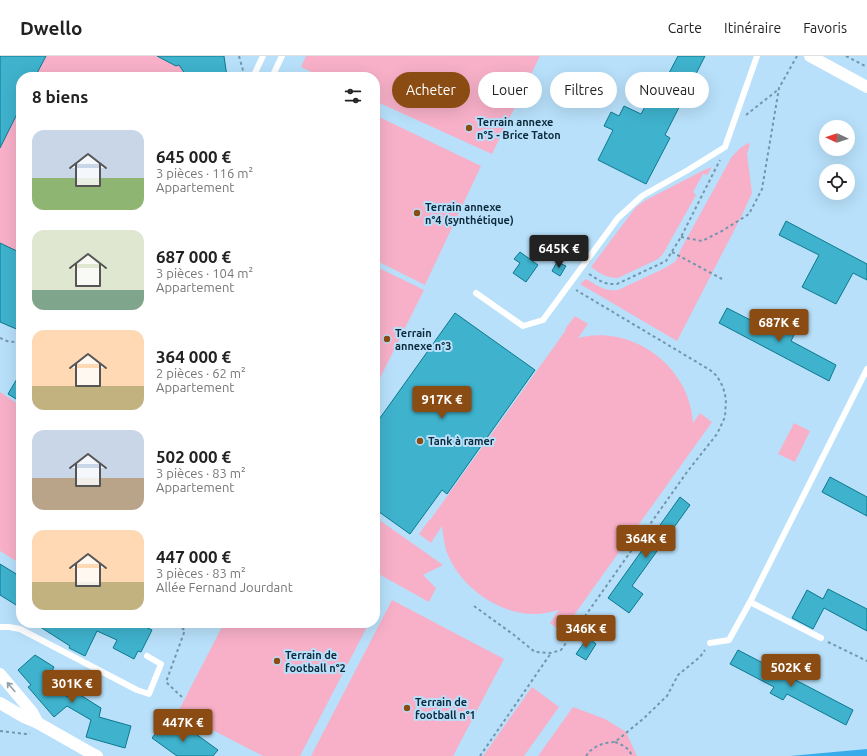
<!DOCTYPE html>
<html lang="fr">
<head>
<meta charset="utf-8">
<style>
  :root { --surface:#fff; --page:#f2f2f2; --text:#222; --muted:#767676; --line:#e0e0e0; --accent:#8b4c13 }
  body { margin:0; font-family:Ubuntu,sans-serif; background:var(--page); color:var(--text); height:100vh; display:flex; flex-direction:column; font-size:15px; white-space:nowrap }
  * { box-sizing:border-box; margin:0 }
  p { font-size:13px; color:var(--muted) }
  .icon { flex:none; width:22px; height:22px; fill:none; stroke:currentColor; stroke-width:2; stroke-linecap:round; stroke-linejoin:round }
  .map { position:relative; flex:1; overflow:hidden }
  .sheet { position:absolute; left:16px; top:16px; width:364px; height:556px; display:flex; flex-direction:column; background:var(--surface); border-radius:16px; box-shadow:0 4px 16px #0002 }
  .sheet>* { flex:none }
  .banner { position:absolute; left:392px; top:16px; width:380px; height:36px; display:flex; gap:8px }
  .needle { width:26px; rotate:274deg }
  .buttons { position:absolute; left:819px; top:64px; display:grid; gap:8px }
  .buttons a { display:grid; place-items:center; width:36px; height:36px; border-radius:50%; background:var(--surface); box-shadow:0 4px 16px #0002; font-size:20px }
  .price { position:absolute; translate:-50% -34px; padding:0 9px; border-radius:4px; background:var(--accent); color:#fff; font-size:13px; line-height:26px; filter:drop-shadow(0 1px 2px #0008) }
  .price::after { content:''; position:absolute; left:50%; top:24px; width:12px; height:9px; margin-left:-6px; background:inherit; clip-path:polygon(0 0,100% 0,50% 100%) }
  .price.current { background:#222; color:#fff }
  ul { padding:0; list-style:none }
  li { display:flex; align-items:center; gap:12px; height:100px; padding:0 16px }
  li span { display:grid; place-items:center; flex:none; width:112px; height:80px; border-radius:12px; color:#555 }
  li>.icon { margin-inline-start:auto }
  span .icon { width:48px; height:48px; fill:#fffc; stroke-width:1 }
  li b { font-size:17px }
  h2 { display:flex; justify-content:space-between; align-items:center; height:48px; padding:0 16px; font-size:17px }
  .pill { padding:0 14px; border-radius:18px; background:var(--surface); box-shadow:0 4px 16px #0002; font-size:14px; line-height:36px }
  .pill.current { background:var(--accent); color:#fff }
  header { display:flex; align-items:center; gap:24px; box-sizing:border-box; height:56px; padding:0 20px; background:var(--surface); border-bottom:1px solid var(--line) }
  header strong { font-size:19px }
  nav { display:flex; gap:22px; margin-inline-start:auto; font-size:14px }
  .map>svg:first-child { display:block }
</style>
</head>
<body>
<header>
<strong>Dwello</strong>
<nav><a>Carte</a><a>Itinéraire</a><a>Favoris</a></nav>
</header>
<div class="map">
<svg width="867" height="700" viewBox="0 0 867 700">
  <rect width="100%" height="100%" fill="#b8e0fa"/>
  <g fill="#f7b0c8">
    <path d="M0 0H224L227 21H21V274L16 273 0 266Z"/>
    <path d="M306 0H540L492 98 375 45V21H322L301 11Z"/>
    <path d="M375 59 481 110 425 229 375 204Z"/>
    <path d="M750 87 747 98 752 137 741 161 677 285 580 228 586 223C597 229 605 236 618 234L665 212 676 205 681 193 731 102C736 96 742 89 750 87Z"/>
    <path d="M712 111 707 119 703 118 693 136 696 139 663 198 658 203 618 222C606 222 601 218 591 211L636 151 646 144 704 114Z"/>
    <path d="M375 210 424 234 375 332Z"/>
    <path d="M575 260 588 268 578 282C632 268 690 310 693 367L700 357 712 366 562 576 550 567 559 554C551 556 543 558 534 558 497 558 458 529 446 494 444 486 443 478 442 470L431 487 419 478 429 464H430L566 274 565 273Z"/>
    <path d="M0 336 21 350V508L0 495Z"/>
    <path d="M794 367 810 375 795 406 778 398Z"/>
    <path d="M375 461 443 509 423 519 436 532 429 546 375 516Z"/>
    <path d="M392 544 504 603 453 700H311Z"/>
    <path d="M224 567H369L300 700H263L178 656Z"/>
    <path d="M532 631 559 651 524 700H483Z"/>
    <path d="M573 651 605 663 626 676 637 700H538Z"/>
  </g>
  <path fill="#38acea" d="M867 693V700H790Z"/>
  <g fill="#3fb2cd" stroke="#0c798e">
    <path d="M0 0H46L35 21H21V50L0 92Z"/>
    <path d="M157 0H224L227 21H187L179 9 176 10Z"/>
    <path d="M678 0H705L665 79 670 82 646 128 598 104 613 74 604 70 611 56 619 60 624 50 641 58 653 36 658 38Z"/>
    <path d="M786 165 867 208V224L853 217 836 248 802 231 819 199 779 179Z"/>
    <path d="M0 187 21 197V275L0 266Z"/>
    <path d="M520 196 538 209 526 226 513 217 520 207 514 203Z"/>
    <path d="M557 206 566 210 560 220 552 215Z"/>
    <path d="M727 252 766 272 769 268 779 273 784 264 798 271 791 285 836 309 829 325 719 267Z"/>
    <path d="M455 257 535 314 447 438 442 434 410 478 375 453V369Z"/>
    <path d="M21 316V346L8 338Z"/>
    <path d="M830 421 867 441V460L822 436Z"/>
    <path d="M680 441 690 449 632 530 643 538 629 557 608 542Z"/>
    <path d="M0 508 21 521V552L0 539Z"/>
    <path d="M828 533 867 553V575L824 552 813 573 792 562 807 534 823 543Z"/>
    <path d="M34 567H137L152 574 141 596 138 595 134 603 113 592 117 584 97 575 85 600 69 592 70 590Z"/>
    <path d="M588 581 596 588 586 604 576 598Z"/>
    <path d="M738 594 853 654 846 669 787 638 783 644 770 637 774 631 730 608Z"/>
    <path d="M35 599 54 611 49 621 67 641 74 635 101 652 99 661 131 670 125 692 86 681 91 664 67 650 54 661 28 631 31 629 18 614Z"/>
    <path d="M164 666 184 680 189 673 218 694 213 700H177L152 682Z"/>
  </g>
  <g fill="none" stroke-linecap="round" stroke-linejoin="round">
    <g stroke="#7296ac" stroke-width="2" stroke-dasharray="3 3" stroke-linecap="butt">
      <path d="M239 0 244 18"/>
      <path d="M846 0 867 11"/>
      <path d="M746 59 779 33"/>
      <path d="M681 181 702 185 722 175 749 158 762 133 779 32 797 0"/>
      <path d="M672 196 722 223"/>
      <path d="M589 218C599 224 604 229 617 228L666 205 681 181 720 104"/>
      <path d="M0 282 7 285 21 287"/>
      <path d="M474 550 514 579 535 596 551 597 561 594 687 416 717 378 725 361 726 343 723 331 717 320 710 314 576 234"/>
      <path d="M171 567 185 574 166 626 184 643"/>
      <path d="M828 586 867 605"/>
      <path d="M0 675 26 678 30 677"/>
      <path d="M615 686C623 689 629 692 632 700"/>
      <path d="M480 700 551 597"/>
      <path d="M586 700 590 695 597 690 605 687 615 686 643 663 667 640 678 619 700 601 705 594"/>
    </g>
    <g stroke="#fff" stroke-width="6">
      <path d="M253 21 263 0"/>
      <path d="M272 21 282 0"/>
      <path d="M476 237 523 270 543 264 618 162 642 140 688 114 725 91 757 0"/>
      <path d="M750 546 821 582"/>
      <path d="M0 571H9L20 573 137 634 149 638 161 608 147 600"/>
      <path d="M710 587 729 584 750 546 867 313"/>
    </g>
    <g stroke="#fff" stroke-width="12">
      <path d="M810 0 867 31"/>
      <path d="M0 618 32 656 38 667"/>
      <path d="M0 647 24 661 38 667 89 696 97 700"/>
    </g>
  </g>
  <defs><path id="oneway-shaft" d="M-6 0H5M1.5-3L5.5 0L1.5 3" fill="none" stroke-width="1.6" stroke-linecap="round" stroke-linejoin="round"/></defs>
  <use stroke="#93a0a7" href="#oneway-shaft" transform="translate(11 631) rotate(-130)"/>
  <g fill="#8b4c13" stroke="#b8e0fa" stroke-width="1.5">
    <circle cx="469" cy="72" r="4"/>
    <circle cx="417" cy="157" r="4"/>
    <circle cx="387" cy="283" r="4"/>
    <circle cx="420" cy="385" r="4"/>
    <circle cx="277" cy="605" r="4"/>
    <circle cx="407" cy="652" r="4"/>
  </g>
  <g text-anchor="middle" stroke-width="4" stroke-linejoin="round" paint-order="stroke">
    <g font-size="11" font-weight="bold" fill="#0e2b3c" stroke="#b8e0fa" text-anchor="start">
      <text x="477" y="70">Terrain annexe<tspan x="477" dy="13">n°5 - Brice Taton</tspan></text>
      <text x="425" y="155">Terrain annexe<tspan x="425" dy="13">n°4 (synthétique)</tspan></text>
      <text x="395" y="281">Terrain<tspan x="395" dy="13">annexe n°3</tspan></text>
      <text x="428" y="389">Tank à ramer</text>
      <text x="285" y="603">Terrain de<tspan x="285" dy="13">football n°2</tspan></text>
      <text x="415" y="650">Terrain de<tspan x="415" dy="13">football n°1</tspan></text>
    </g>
  </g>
</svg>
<div class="buttons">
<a><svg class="needle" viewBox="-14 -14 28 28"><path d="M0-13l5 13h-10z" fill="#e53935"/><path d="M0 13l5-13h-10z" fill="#767676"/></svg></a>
<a><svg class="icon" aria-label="locate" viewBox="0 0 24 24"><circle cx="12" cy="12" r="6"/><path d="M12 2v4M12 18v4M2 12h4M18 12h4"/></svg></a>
</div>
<b class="price current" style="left:559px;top:213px">645K €</b>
<b class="price" style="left:779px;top:287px">687K €</b>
<b class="price" style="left:442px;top:364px">917K €</b>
<b class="price" style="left:646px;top:503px">364K €</b>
<b class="price" style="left:586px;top:593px">346K €</b>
<b class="price" style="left:791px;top:632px">502K €</b>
<b class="price" style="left:72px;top:648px">301K €</b>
<b class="price" style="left:183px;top:687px">447K €</b>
<div class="banner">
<a class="pill current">Acheter</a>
<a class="pill">Louer</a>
<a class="pill">Filtres</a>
<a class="pill">Nouveau</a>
</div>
<section class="sheet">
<h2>8 biens<svg class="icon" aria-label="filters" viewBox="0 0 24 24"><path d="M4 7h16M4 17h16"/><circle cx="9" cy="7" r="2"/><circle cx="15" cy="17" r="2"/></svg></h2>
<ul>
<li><span style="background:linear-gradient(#c9d6e8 60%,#8fb573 0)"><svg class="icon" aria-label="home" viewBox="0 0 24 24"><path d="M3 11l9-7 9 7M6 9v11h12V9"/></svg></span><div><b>645 000 €</b><p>3 pièces · 116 m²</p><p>Appartement</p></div></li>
<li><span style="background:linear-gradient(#dfe7d0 75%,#7fa58c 0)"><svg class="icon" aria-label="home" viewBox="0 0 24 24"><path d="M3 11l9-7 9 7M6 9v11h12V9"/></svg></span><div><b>687 000 €</b><p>3 pièces · 104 m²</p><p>Appartement</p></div></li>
<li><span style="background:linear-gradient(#ffd9b3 70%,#c2b280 0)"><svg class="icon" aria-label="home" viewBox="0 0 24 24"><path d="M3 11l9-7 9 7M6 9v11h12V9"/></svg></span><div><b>364 000 €</b><p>2 pièces · 62 m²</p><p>Appartement</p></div></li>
<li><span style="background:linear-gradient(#c9d6e8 60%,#b9a48a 0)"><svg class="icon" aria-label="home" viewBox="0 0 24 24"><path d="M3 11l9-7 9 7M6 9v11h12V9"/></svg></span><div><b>502 000 €</b><p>3 pièces · 83 m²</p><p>Appartement</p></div></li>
<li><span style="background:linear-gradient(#ffd9b3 65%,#c2b280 0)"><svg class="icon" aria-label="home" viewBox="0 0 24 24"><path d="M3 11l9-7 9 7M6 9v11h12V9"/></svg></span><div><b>447 000 €</b><p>3 pièces · 83 m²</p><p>Allée Fernand Jourdant</p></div></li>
</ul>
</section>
</div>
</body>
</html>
